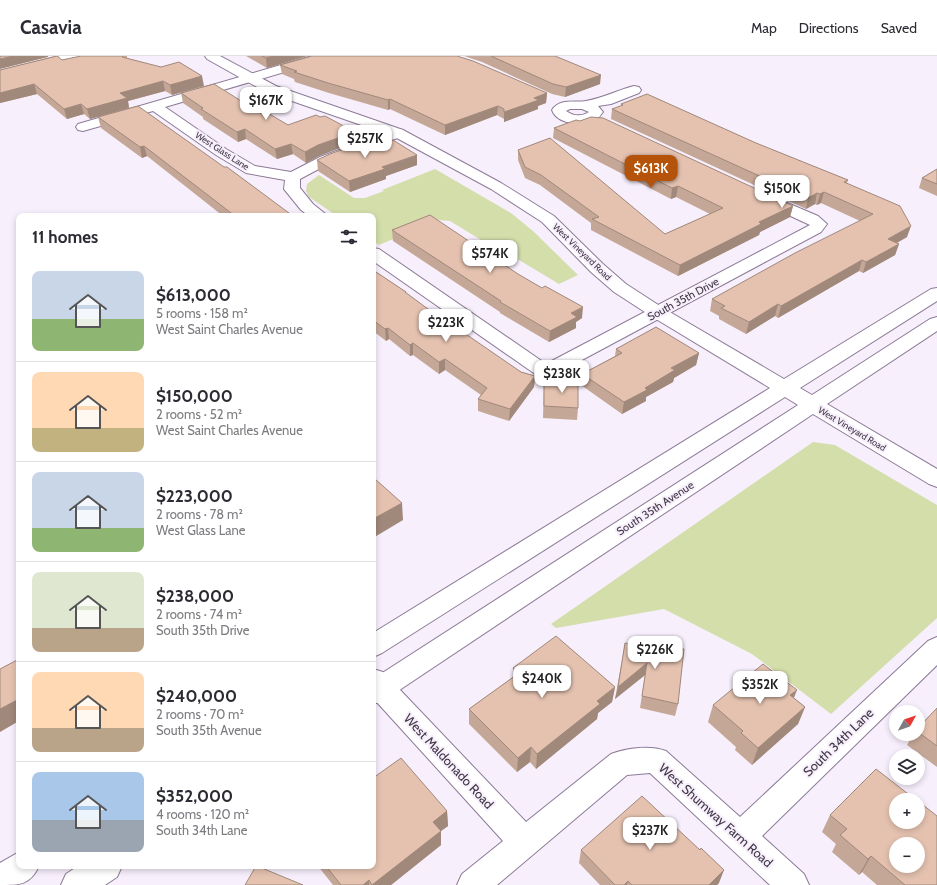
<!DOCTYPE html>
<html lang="en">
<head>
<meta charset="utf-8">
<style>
  :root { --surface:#fff; --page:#f7f7f7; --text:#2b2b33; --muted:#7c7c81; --line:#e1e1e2; --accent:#b45309 }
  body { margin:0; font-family:Cabin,sans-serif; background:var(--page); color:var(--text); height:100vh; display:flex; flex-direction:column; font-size:15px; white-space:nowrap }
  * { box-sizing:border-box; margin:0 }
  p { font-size:13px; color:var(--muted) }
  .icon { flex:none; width:22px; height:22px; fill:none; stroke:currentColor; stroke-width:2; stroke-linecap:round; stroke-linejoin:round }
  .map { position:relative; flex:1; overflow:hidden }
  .sheet { position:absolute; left:16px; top:157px; width:360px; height:656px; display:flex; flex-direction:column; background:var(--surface); border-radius:8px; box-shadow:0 2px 6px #0003 }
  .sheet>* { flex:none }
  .needle { width:26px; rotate:50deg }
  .fabs { position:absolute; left:889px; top:649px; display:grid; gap:8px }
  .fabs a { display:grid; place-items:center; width:36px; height:36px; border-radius:50%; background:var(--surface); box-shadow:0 2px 6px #0003; font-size:20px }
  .price { position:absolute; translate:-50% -34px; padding:0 9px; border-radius:8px; background:#fff; color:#222; font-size:13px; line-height:26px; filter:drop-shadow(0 1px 2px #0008) }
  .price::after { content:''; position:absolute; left:50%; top:24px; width:12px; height:9px; margin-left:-6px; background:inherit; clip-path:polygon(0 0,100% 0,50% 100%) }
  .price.selected { background:var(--accent); color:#fff }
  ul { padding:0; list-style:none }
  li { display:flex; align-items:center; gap:12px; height:100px; padding:0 16px }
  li+li { border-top:1px solid var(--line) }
  li span { display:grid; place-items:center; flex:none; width:112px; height:80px; border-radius:8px; color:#555 }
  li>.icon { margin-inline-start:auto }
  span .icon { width:48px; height:48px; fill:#fffc; stroke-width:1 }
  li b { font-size:17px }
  h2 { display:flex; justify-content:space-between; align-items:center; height:48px; padding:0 16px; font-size:17px }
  header { display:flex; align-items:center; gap:24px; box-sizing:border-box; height:56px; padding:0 20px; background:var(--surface); border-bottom:1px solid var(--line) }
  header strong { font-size:19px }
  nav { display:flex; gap:22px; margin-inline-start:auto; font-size:14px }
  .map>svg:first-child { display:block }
</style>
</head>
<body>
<header>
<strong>Casavia</strong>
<nav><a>Map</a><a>Directions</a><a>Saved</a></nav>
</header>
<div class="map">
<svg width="937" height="829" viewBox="0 0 937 829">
  <rect width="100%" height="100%" fill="#f7effc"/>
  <g fill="#d4deab">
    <path d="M435 113 511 157 533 175 578 219 559 228 489 186 486 187 450 165 438 164 379 189 373 185V160H337L309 141 306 135 307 128 319 119 354 142H365L384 135 382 134Z"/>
    <path d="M813 386 835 389 937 449V562L831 658 752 598 664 553 556 572 551 568Z"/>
  </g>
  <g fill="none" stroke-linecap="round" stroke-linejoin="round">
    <defs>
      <g id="street">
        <path d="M60 0H81L79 3 0 23V15Z"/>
        <path d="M312 0H331L329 3 165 51 226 93 255 110 291 116 320 101 393 74 398 73 403 74 405 77 403 80 330 107 300 123V132L313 148 328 160H309L301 154 284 133 285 124 246 117 216 99 153 55 83 75 78 74 76 71 78 68Z"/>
        <path d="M634 30 639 31 641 34 639 37 611 48 598 50 603 56C601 58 599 62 597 63 585 71 557 69 552 54 560 42 574 47 586 45 603 42 618 34 634 30ZM570 53H582L589 56C581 61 573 60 566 55Z"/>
        <path d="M764 137 818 160 827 168 821 176 552 320 545 322 538 320 373 205V192L379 193 546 308 810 169 758 145 756 142 758 139Z"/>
        <path d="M937 581V609L762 780 804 818 809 829H770L650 717 627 719 497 829H457L462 818 503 785 373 642V613L383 616 526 766 611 698C627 692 650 689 666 695L740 761 928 585Z"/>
      </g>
      <g id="secondary">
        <path d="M205 0H220L276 30 403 74 501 127 554 160 603 208 626 228 663 252 784 323 931 233 937 232V245L800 332 812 339 930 263 937 261V275L827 348 937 413V431L929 428 813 358 383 645 373 648V623L798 349 785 341 382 597 373 601V577L770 332 651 260 614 236 591 216 542 166 491 133 393 80 266 36 207 3Z"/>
        <path d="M19 796V810H39C30 829 20 829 0 829V807Z"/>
        <path d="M78 810H122L117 821 105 829H61L66 818Z"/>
      </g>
    </defs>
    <use href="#street" stroke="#8c7a97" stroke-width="2"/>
    <use href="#secondary" stroke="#8c7a97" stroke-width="2"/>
    <use href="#street" fill="#fff" fill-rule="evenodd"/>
    <use href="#secondary" fill="#fff" fill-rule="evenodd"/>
  </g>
  <g fill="#c5a797">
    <path d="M81 0H127V2L204 30 172 39 165 35 128 45 129 52 90 63 84 58 67 63 37 38 0 47V14L62 4Z"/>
    <path d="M246 0H307L267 12Z"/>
    <path d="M464 0H555L600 28 565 41 552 38 482 6Z"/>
    <path d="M280 9 547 37 546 47 538 50V53L504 66V63L497 59 445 79 390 53 388 54 329 37 295 26 294 23 282 18Z"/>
    <path d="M181 37 262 58 288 69 355 86 319 100 306 107 293 98 277 103 246 83 238 86 203 63V61L183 47Z"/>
    <path d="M621 48 756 87 848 124 847 127 907 181 897 187 899 188 895 199 863 217 859 215 778 262 775 260 746 278 719 263V260L710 255 712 243 860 165 821 147 817 149 815 148 806 153 611 63 612 53 621 50Z"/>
    <path d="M98 61 293 160H223L147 100 142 102 101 72Z"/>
    <path d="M554 72 793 150 790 161 760 176 759 179 678 220 591 174V167L540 129 525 122 518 104V94L665 178 710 158 676 141 671 143 553 82Z"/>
    <path d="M317 104 417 109 386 120V123L350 136 318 115Z"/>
    <path d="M937 113V140L919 132 922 122Z"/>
    <path d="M392 174 582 262 576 266V272L549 286 500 257V256L393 185Z"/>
    <path d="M373 214 406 236V237L455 273 521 316 535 320 534 331 509 365 478 355V343L481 339 445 314 439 318 413 299 410 300 389 283 386 285 373 275Z"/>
    <path d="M616 293 699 297 696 309 674 322 673 326 646 341V345L622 358 581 329 582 318 615 300Z"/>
    <path d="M544 325 578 352 577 364 543 362Z"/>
    <path d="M625 587 678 648 675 660 640 652 645 619 615 643Z"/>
    <path d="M513 612 615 631 612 646 598 657 597 663 536 713 530 706 517 716 469 668V653L513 621Z"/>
    <path d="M794 642 805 651 798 668 752 709 735 694 736 691 708 666 713 649Z"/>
    <path d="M937 652V711L907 689 913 678H918V672Z"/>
    <path d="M447 755 448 770 441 775V789L391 829H333L318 810H373Z"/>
    <path d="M830 759 937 829H877L862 816 859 819 832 796 836 788 822 776Z"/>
    <path d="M581 794 719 827 717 829H600L579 807Z"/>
  </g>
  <g fill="#a0887b">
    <path d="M13 0H48V1L0 13V3Z"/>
    <path d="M273 0H307L267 12 266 2Z"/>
    <path d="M601 19 600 28 565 41 566 31Z"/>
    <path d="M202 20 204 30 172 39 170 29Z"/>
    <path d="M163 25 165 35 128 45 129 52 90 63 87 53 120 37Z"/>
    <path d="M34 28 37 38 0 47V37Z"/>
    <path d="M547 37 546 47 538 50V53L504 66V56L534 42Z"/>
    <path d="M390 43V53L388 54V44Z"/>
    <path d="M81 48 84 58 67 63 64 53Z"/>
    <path d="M498 50 497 59 445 79V69Z"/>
    <path d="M245 73 246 83 238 86 237 76Z"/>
    <path d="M355 76V86L319 100 306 107 305 96 318 89Z"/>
    <path d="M291 88 293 98 277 103 275 93Z"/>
    <path d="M144 90 147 100 142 102 140 91Z"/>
    <path d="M417 99V109L386 120V123L350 136 349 125 382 111Z"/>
    <path d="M678 130 676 141 671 143 672 132Z"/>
    <path d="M824 136 821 147 817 149 820 138Z"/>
    <path d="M817 137 815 148 806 153 808 142Z"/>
    <path d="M793 150 790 161 760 176 759 179 678 220 680 209 759 166Z"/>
    <path d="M911 170 907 181 884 194 888 183Z"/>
    <path d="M899 188 895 199 863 217 866 206Z"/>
    <path d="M862 204 859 215 778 262 781 250Z"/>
    <path d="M778 248 775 260 746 278 749 266Z"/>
    <path d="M583 251 582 262 576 266V272L549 286 550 275 571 257Z"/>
    <path d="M388 272 389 283 386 285 385 273Z"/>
    <path d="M413 287V299L410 300V289Z"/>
    <path d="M699 297 696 309 674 322 673 326 646 341V345L622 358 624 346 671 312Z"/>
    <path d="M445 303V314L439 318V306Z"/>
    <path d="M535 320 534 331 509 365 510 353Z"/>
    <path d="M402 447 403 464 373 482V463Z"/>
    <path d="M647 607 645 619 615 643 618 631Z"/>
    <path d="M615 631 612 646 598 657 597 663 536 713 537 698 597 645Z"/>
    <path d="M797 634 790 652V639Z"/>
    <path d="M19 643V665L0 676V653Z"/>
    <path d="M805 651 798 668 752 709 758 692Z"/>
    <path d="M531 691 530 706 517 716 518 702Z"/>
    <path d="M447 755 448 770 441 775V789L391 829H372L433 766Z"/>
    <path d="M871 800 862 816 859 819 868 803Z"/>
    <path d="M724 814 719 827 717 829H709Z"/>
    <path d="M369 824V829H363Z"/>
    <path d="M628 825 627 829H624Z"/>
  </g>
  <g fill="#e5c2b0" stroke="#a0887b" fill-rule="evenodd">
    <path d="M0 0H13L0 3Z"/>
    <path d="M57 0 62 4 81 0H123L122 1 161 11 179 6 202 20 170 29 163 25 120 37 127 42 87 53 81 48 64 53 34 28 0 37V14Z"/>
    <path d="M262 0H273L266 2Z"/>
    <path d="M312 0H457L473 5 547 37 534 42 539 44 504 56V53L498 50 445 69 390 43 388 44 328 27 294 16 297 15 280 9Z"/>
    <path d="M491 0H555L601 19 566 31 553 28Z"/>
    <path d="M214 28 262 58 266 56 288 69 316 59 320 61 325 60 355 76 318 89 305 96 291 88 275 93 245 73 237 76 201 53 203 52 181 37Z"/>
    <path d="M647 38 756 87 848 124 844 126 900 150 911 170 888 183 899 188 866 206 862 204 781 250 778 248 749 266 721 252 725 250 712 243 795 197 873 158 824 136 820 138 817 137 808 142 612 53 623 49 621 48Z"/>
    <path d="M138 50 224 111H227L293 160H235L144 90 140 91 98 61Z"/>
    <path d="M591 61 603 62 793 150 759 166 761 168 680 209 592 163 599 161 541 119 525 111 518 94 550 82 665 178 723 152 678 130 672 132 554 72 576 64 580 65Z"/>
    <path d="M369 84 378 89 393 84 417 99 382 111 385 113 349 125 317 104 330 98Z"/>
    <path d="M937 113V128L922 122Z"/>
    <path d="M430 159 518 218 542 232 545 230 583 251 571 257 577 261 550 275 500 246 501 245 392 174Z"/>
    <path d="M373 214 406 236H405L455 273 457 272 521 316 535 320 510 353 478 343 487 332 445 303 439 306 413 287 410 289 388 272 385 273 373 264Z"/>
    <path d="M656 271 699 297 671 312 675 314 645 332 647 334 624 346 582 318 622 297 616 293Z"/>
    <path d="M578 320V352L544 350V325L567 326Z"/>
    <path d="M375 423 402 447 373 463V424Z"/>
    <path d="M556 580 615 631 597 645 600 648 537 698 531 691 518 702 469 653 519 617 513 612Z"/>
    <path d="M625 587 650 592V587L684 593 678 648 642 640 647 607 618 631Z"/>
    <path d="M19 603V643L0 653V613Z"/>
    <path d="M763 608 797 634 790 639 805 651 758 692 741 677 743 675 713 649Z"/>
    <path d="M937 652V690L918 676V672Z"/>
    <path d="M401 702 447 755 433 766 441 775 372 829 369 824 363 829H341L326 810H373V722Z"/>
    <path d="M876 713 916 744H896V766H918V745L937 760V829H905L871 800 868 803 840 779 847 773 830 759ZM896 788H918V810H896Z"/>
    <path d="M642 740 700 794 701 792 724 814 709 829H632L628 825 624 829H615L581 794Z"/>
    <path d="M256 810H257L303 829H245Z"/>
  </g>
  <g text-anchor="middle" stroke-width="4" stroke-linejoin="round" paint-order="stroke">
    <g font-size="9" fill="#3f3743" stroke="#f7effc">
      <text transform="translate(222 95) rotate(33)" y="3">West Glass Lane</text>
      <text transform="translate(582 196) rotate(44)" y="3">West Vineyard Road</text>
      <text transform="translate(852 373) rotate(31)" y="3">West Vineyard Road</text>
    </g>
    <g font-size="11" fill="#3f3743" stroke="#f7effc">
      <text transform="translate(683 243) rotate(-28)" y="4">South 35th Drive</text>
      <text transform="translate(655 452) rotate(-33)" y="4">South 35th Avenue</text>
    </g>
    <g font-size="13" fill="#3f3743" stroke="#f7effc">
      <text transform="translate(838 686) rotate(-44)" y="5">South 34th Lane</text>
      <text transform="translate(449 705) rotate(47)" y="5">West Maldonado Road</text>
      <text transform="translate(716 759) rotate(42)" y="5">West Shumway Farm Road</text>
    </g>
  </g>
</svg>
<div class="fabs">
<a><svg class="needle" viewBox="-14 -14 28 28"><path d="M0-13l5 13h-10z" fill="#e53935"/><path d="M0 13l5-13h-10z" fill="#7c7c81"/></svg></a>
<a><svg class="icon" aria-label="layers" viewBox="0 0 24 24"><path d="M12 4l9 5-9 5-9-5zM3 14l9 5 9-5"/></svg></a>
<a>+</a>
<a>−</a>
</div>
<b class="price" style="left:266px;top:65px">$167K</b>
<b class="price" style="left:365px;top:103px">$257K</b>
<b class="price selected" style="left:651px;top:133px">$613K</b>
<b class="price" style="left:782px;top:153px">$150K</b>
<b class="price" style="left:490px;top:218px">$574K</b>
<b class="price" style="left:446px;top:287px">$223K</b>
<b class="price" style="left:562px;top:338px">$238K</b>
<b class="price" style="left:655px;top:614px">$226K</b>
<b class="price" style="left:542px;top:643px">$240K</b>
<b class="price" style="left:760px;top:649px">$352K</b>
<b class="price" style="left:650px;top:795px">$237K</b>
<section class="sheet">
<h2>11 homes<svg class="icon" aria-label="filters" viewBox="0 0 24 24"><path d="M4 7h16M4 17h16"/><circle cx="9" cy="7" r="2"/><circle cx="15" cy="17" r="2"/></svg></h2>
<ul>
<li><span style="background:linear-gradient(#c9d6e8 60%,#8fb573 0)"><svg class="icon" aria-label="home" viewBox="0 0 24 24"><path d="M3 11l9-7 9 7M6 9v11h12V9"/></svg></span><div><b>$613,000</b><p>5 rooms · 158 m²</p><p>West Saint Charles Avenue</p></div></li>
<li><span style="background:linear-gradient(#ffd9b3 70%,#c2b280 0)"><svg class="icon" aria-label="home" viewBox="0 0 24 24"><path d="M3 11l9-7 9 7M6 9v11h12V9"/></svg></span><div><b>$150,000</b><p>2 rooms · 52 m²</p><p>West Saint Charles Avenue</p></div></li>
<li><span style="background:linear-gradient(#c9d6e8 70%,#8fb573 0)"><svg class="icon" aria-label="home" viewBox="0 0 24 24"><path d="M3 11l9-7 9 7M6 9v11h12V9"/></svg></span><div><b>$223,000</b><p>2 rooms · 78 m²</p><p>West Glass Lane</p></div></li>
<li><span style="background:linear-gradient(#dfe7d0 70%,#b9a48a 0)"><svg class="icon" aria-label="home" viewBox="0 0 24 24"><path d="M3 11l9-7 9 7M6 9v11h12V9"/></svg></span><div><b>$238,000</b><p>2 rooms · 74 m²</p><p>South 35th Drive</p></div></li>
<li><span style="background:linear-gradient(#ffd9b3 70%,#b9a48a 0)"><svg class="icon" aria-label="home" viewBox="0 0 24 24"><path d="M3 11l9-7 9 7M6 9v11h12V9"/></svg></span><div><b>$240,000</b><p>2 rooms · 70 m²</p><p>South 35th Avenue</p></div></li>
<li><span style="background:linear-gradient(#a9c7e8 60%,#9aa5b1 0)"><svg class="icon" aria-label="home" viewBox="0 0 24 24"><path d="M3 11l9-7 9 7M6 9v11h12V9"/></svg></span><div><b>$352,000</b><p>4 rooms · 120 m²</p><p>South 34th Lane</p></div></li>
</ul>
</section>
</div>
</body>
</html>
